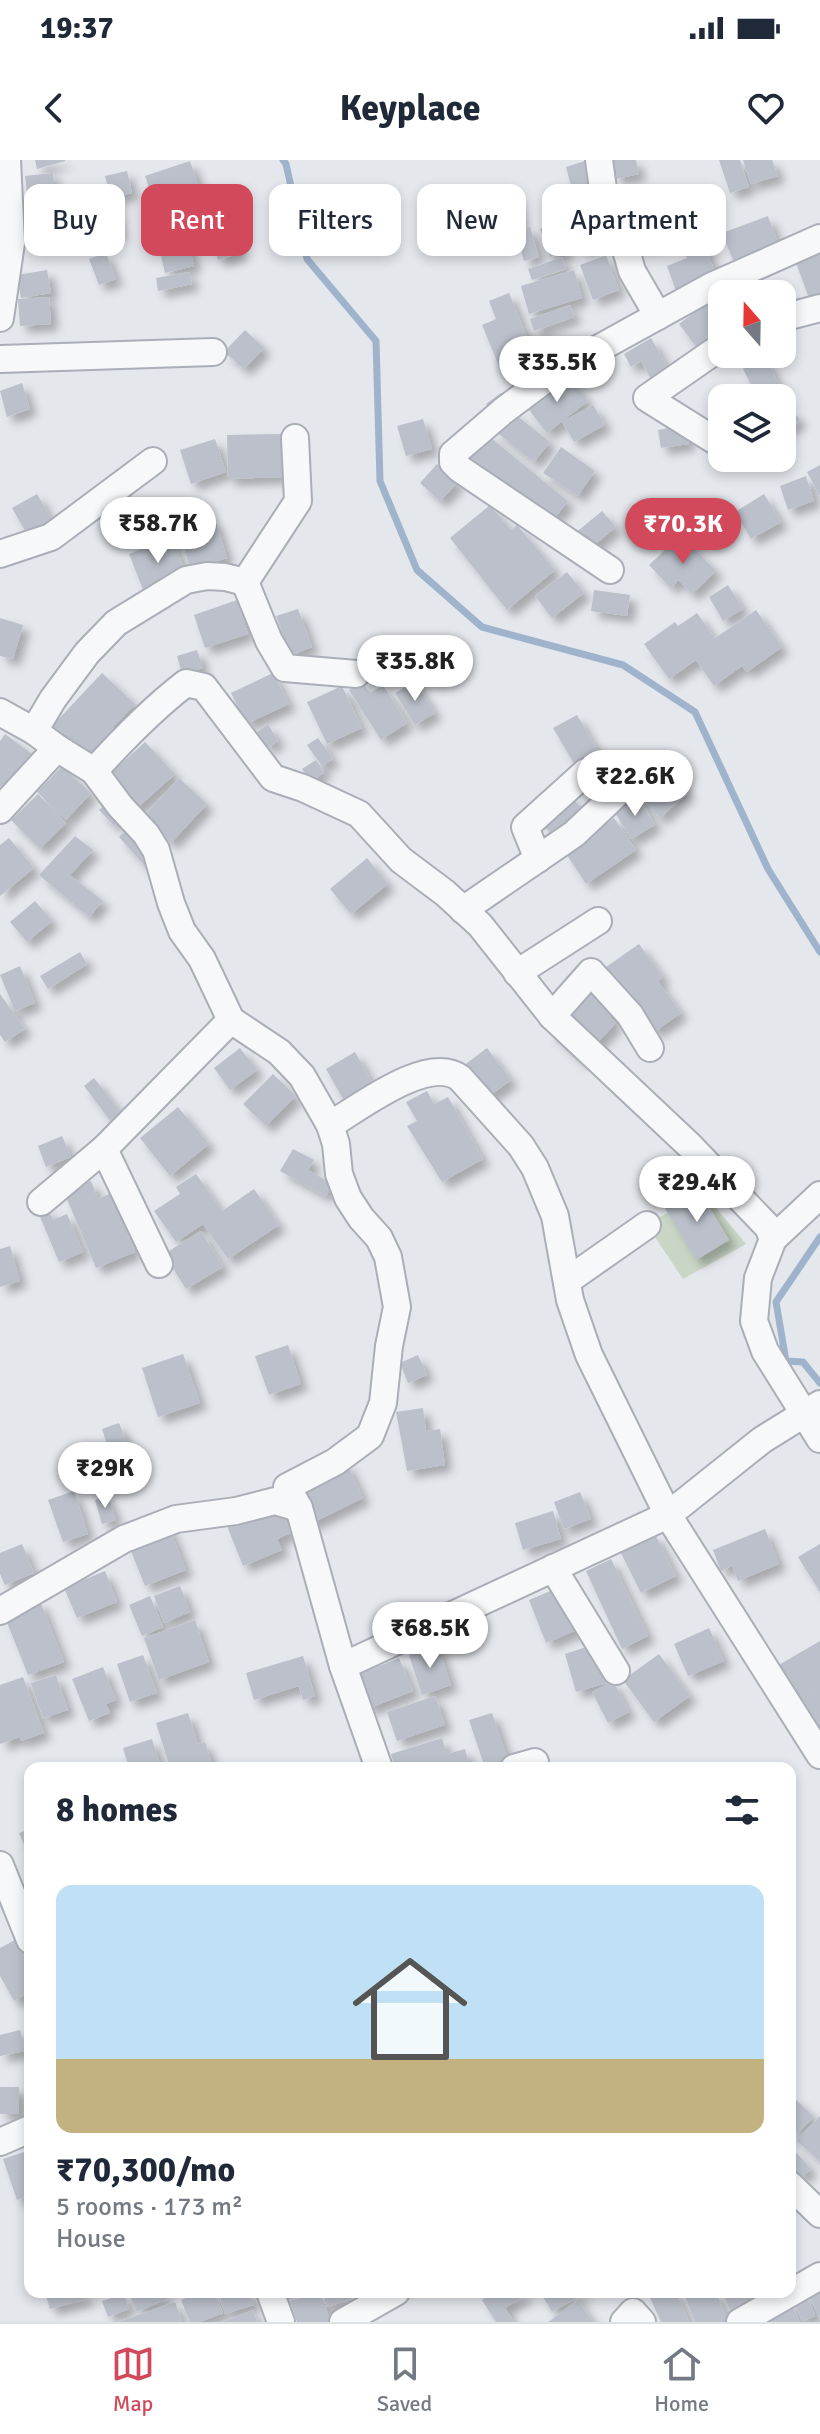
<!DOCTYPE html>
<html lang="en">
<head>
<meta charset="utf-8">
<style>
  :root { --surface:#fff; --page:#f6f6f7; --text:#1f2937; --muted:#747a83; --line:#e0e1e3; --accent:#d1495b }
  body { margin:0; font-family:Signika,sans-serif; background:var(--page); color:var(--text); height:100vh; display:flex; flex-direction:column; font-size:30px; white-space:nowrap }
  * { box-sizing:border-box; margin:0 }
  p { font-size:26px; color:var(--muted) }
  .icon { flex:none; width:44px; height:44px; fill:none; stroke:currentColor; stroke-width:2; stroke-linecap:round; stroke-linejoin:round }
  .map { position:relative; flex:1; overflow:hidden }
  .side { position:absolute; left:24px; top:1602px; width:772px; height:536px; display:flex; flex-direction:column; background:var(--surface); border-radius:16px; box-shadow:0 4px 12px #0003 }
  .side>* { flex:none }
  .guide { position:absolute; left:24px; top:24px; width:772px; height:72px; display:flex; gap:16px }
  .needle { width:52px; rotate:340deg }
  .tools { position:absolute; left:708px; top:120px; display:grid; gap:16px }
  .tools a { display:grid; place-items:center; width:88px; height:88px; border-radius:16px; background:var(--surface); box-shadow:0 4px 12px #0003; font-size:40px }
  .price { position:absolute; translate:-50% -68px; padding:0 18px; border-radius:28px; background:#fff; color:#222; font-size:26px; line-height:52px; filter:drop-shadow(0 2px 4px #0008) }
  .price::after { content:''; position:absolute; left:50%; top:48px; width:24px; height:18px; margin-left:-12px; background:inherit; clip-path:polygon(0 0,100% 0,50% 100%) }
  .price.on { background:var(--accent); color:#fff }
  ul { padding:0; list-style:none }
  li { display:grid; align-content:center; gap:16px; height:424px; padding:0 32px }
  li+li { border-top:2px solid var(--line) }
  li span { display:grid; place-items:center; height:248px; border-radius:16px; color:#555 }
  li>.icon { margin-inline-start:auto }
  span .icon { width:144px; height:144px; fill:#fffc; stroke-width:1 }
  li b { font-size:34px }
  h2 { display:flex; justify-content:space-between; align-items:center; height:96px; padding:0 32px; font-size:34px }
  .pill { padding:0 28px; border-radius:16px; background:var(--surface); box-shadow:0 4px 12px #0003; font-size:28px; line-height:72px }
  .pill.on { background:var(--accent); color:#fff }
  .status { display:flex; justify-content:space-between; align-items:center; height:56px; padding:0 40px; background:var(--surface); direction:ltr }
  .status svg { height:22px; fill:currentColor }
  header { display:flex; justify-content:space-between; align-items:center; height:104px; padding:0 32px; background:var(--surface); font-size:36px; font-weight:700 }
  .menu { display:flex; justify-content:space-around; align-items:center; height:112px; border-top:2px solid var(--line); background:var(--surface); font-size:22px; color:var(--muted) }
  .menu a { display:grid; justify-items:center; gap:4px }
  .menu .on { color:var(--accent) }
  .map>svg:first-child { display:block }
</style>
</head>
<body>
<div class="status"><b>19:37</b><svg viewBox="0 0 49 12"><path d="M0 12V9h3v3zM5 12V6h3v6zM10 12V3h3v9zM15 12V0h3v12zM26 1h20v11H26zM47 4h2v5h-2z"/></svg></div>
<header><svg class="icon" aria-label="back" viewBox="0 0 24 24"><path d="M15 5l-7 7 7 7"/></svg>Keyplace<svg class="icon" aria-label="heart" viewBox="0 0 24 24"><path d="M12 20l-8-8c-3-5 5-10 8-4 3-6 11-1 8 4z"/></svg></header>
<div class="map">
<svg width="820" height="2162" viewBox="0 0 820 2162">
  <defs>
    <filter id="shadow"><feDropShadow dx="7" dy="7" stdDeviation="4" flood-color="#0004"/></filter>
  </defs>
  <rect width="100%" height="100%" fill="#e4e7ec"/>
  <path fill="#c9d6c5" d="M703 1032 746 1084 683 1119 647 1065Z"/>
  <g fill="none" stroke-linecap="round" stroke-linejoin="round">
    <g stroke="#9fb4cc" stroke-width="7">
      <path d="M283 0 286 4 307 99 376 181 380 321 417 410 482 467 623 505 695 552 768 709 820 792"/>
      <path d="M820 1077 776 1142 786 1201 803 1202 820 1223"/>
    </g>
  </g>
  <g fill="#bbc0ca" filter="url(#shadow)">
    <path d="M35 0H65V1L37 9Z"/>
    <path d="M588 0 596 26 573 33 566 7Z"/>
    <path d="M611 0H636L639 14 616 19Z"/>
    <path d="M719 0H740L749 27 730 33Z"/>
    <path d="M743 0H772L778 16 751 24Z"/>
    <path d="M190 1 200 31 155 45 145 16Z"/>
    <path d="M127 11 132 33 111 38 105 16Z"/>
    <path d="M53 13 57 57 30 61 25 16Z"/>
    <path d="M597 30 601 45 560 58 556 43Z"/>
    <path d="M516 37 521 65 495 70 490 42Z"/>
    <path d="M216 38 222 57 201 63 195 45Z"/>
    <path d="M661 42 672 75 640 86 629 52Z"/>
    <path d="M114 43 120 74 102 78 96 47Z"/>
    <path d="M191 45 195 74 157 79 154 50Z"/>
    <path d="M593 50 605 81 582 90 570 60Z"/>
    <path d="M768 56 778 83 733 100 722 73Z"/>
    <path d="M694 57 716 115 676 131 667 106 687 98 674 65Z"/>
    <path d="M557 63 567 91 550 97 540 69Z"/>
    <path d="M530 67 539 97 524 101 516 71Z"/>
    <path d="M233 71 241 93 218 100 211 79Z"/>
    <path d="M187 76 194 106 165 113 158 83Z"/>
    <path d="M106 93 116 119 99 125 89 99Z"/>
    <path d="M820 94V134L809 138 796 103Z"/>
    <path d="M606 95 619 130 593 140 580 105Z"/>
    <path d="M562 97 566 109 532 120 528 109Z"/>
    <path d="M47 110 51 133 21 138 17 115Z"/>
    <path d="M574 110 582 138 529 154 521 126Z"/>
    <path d="M189 112 192 124 158 131 156 118Z"/>
    <path d="M509 133 533 192 499 206 482 165 496 159 489 141Z"/>
    <path d="M49 137 51 164 20 166 18 139Z"/>
    <path d="M709 141 722 158V169L697 188 679 164Z"/>
    <path d="M570 145 574 157 534 171 530 159Z"/>
    <path d="M245 170 264 188 244 209 224 192Z"/>
    <path d="M651 178 670 212 653 222 641 201 631 207 624 194Z"/>
    <path d="M765 198 780 226 758 238 743 209Z"/>
    <path d="M567 215 588 241 547 273 526 246Z"/>
    <path d="M22 223 30 249 7 257 0 231Z"/>
    <path d="M501 233 507 240 491 251 486 244Z"/>
    <path d="M593 245 605 265 574 282 562 262Z"/>
    <path d="M511 251 550 282 534 302 495 271Z"/>
    <path d="M793 251 800 260 786 270 782 264V260Z"/>
    <path d="M423 259 432 289 406 296 397 266Z"/>
    <path d="M686 265 689 284 661 288 658 270Z"/>
    <path d="M485 273 568 341 554 359 524 334 519 340 465 297Z"/>
    <path d="M281 274 282 317 228 319 227 275Z"/>
    <path d="M215 279 226 312 191 324 180 290Z"/>
    <path d="M561 287 595 311 578 336 543 313Z"/>
    <path d="M437 304 458 322 440 341 420 323Z"/>
    <path d="M820 305V336L807 312Z"/>
    <path d="M806 316 814 341 788 350 780 326Z"/>
    <path d="M37 334 53 362 28 376 12 348Z"/>
    <path d="M764 334 781 362 751 379 735 352Z"/>
    <path d="M490 345 511 370 517 365 555 410 507 450 450 378Z"/>
    <path d="M602 351 616 367 587 391 573 375Z"/>
    <path d="M215 359 227 398 191 410 178 371Z"/>
    <path d="M681 375 716 411 692 434 678 420 671 428 649 405Z"/>
    <path d="M171 377 187 415 144 432 129 394Z"/>
    <path d="M567 412 584 433 552 458 535 436Z"/>
    <path d="M728 425 743 449 723 461 709 437Z"/>
    <path d="M594 430 630 435 627 456 591 451Z"/>
    <path d="M237 440 248 474 205 488 194 455Z"/>
    <path d="M298 449 312 487 290 495 276 456Z"/>
    <path d="M756 450 782 487 747 512 742 506 714 526 696 500 669 519 644 484 675 462 678 466 697 453 715 478Z"/>
    <path d="M0 458 23 465 13 499 0 496Z"/>
    <path d="M197 490 203 508 182 514 177 496Z"/>
    <path d="M102 513 135 544 113 567 118 572 90 602 52 566Z"/>
    <path d="M273 513 289 544 246 564 231 533Z"/>
    <path d="M362 521 370 533 383 525 407 563 381 580 349 530Z"/>
    <path d="M415 521 435 553 415 565 395 533Z"/>
    <path d="M342 526 362 568 327 584 307 542Z"/>
    <path d="M577 555 599 593 576 607 553 568Z"/>
    <path d="M268 564 278 581 267 588 257 572Z"/>
    <path d="M5 574 32 594 5 630 0 626V581Z"/>
    <path d="M318 578 333 599 322 606 307 585Z"/>
    <path d="M145 582 175 614 134 651 105 618Z"/>
    <path d="M316 600 324 612 311 622 302 609Z"/>
    <path d="M62 606 91 633 66 660 37 632Z"/>
    <path d="M667 608 689 632 660 658 638 634Z"/>
    <path d="M179 618 207 644 171 683 143 657Z"/>
    <path d="M38 634 66 663 40 689 11 660Z"/>
    <path d="M567 634 586 651 559 680 540 663Z"/>
    <path d="M638 636 655 665 631 679 614 651Z"/>
    <path d="M107 643 122 658 114 666 99 650Z"/>
    <path d="M614 658 636 690 586 724 565 692Z"/>
    <path d="M127 669 153 697 144 705 119 677Z"/>
    <path d="M75 676 93 690 70 715 103 741 89 757 39 715Z"/>
    <path d="M9 678 34 708 0 736V685Z"/>
    <path d="M367 698 388 724 351 754 330 729Z"/>
    <path d="M35 741 52 761 27 782 10 762Z"/>
    <path d="M639 784 663 817 658 821 681 853 654 872 606 807Z"/>
    <path d="M80 792 87 804 48 829 40 816Z"/>
    <path d="M20 806 35 843 15 851 0 815Z"/>
    <path d="M594 825 619 849 610 857 616 863 580 901 549 871Z"/>
    <path d="M0 834 25 869 5 882 0 875Z"/>
    <path d="M240 888 257 910 230 930 214 908Z"/>
    <path d="M487 888 511 920 487 938 463 906Z"/>
    <path d="M355 892 377 931 348 948 326 909Z"/>
    <path d="M273 914 296 936 266 966 243 944Z"/>
    <path d="M94 918 123 955 112 963 84 926Z"/>
    <path d="M427 931 434 944 448 937 483 999 442 1022 407 966 417 961 406 942Z"/>
    <path d="M178 947 209 984 170 1016 140 978Z"/>
    <path d="M62 976 71 997 46 1007 38 986Z"/>
    <path d="M293 989 314 1000 308 1010 333 1024 326 1036 280 1011Z"/>
    <path d="M196 1014 222 1051 254 1029 279 1065 228 1099 203 1064 176 1082 154 1051 180 1034 176 1027Z"/>
    <path d="M91 1021 98 1039 111 1033 135 1092 96 1108 64 1032Z"/>
    <path d="M698 1028 729 1080 696 1100 665 1048Z"/>
    <path d="M48 1048 53 1060 67 1054 83 1092 59 1102 38 1052Z"/>
    <path d="M201 1071 223 1107 186 1129 164 1094Z"/>
    <path d="M10 1086 20 1121 0 1127V1089Z"/>
    <path d="M288 1185 301 1224 269 1235 255 1196Z"/>
    <path d="M183 1194 200 1243 158 1257 142 1208Z"/>
    <path d="M418 1195 427 1215 408 1223 400 1203Z"/>
    <path d="M423 1248 426 1271 440 1269 445 1305 407 1311 396 1252Z"/>
    <path d="M119 1263 128 1286 110 1293 102 1269Z"/>
    <path d="M346 1302 363 1338 308 1365 291 1329Z"/>
    <path d="M74 1331 88 1374 63 1382 48 1340Z"/>
    <path d="M580 1332 591 1359 564 1369 554 1342Z"/>
    <path d="M108 1336 116 1360 102 1364 95 1340Z"/>
    <path d="M279 1345 291 1373 277 1379 282 1390 243 1406 227 1366Z"/>
    <path d="M553 1351 561 1379 523 1390 515 1363Z"/>
    <path d="M168 1365 186 1410 145 1426 127 1381Z"/>
    <path d="M765 1369 779 1404 738 1421 732 1406 721 1411 713 1390Z"/>
    <path d="M655 1374 676 1416 641 1433 620 1391Z"/>
    <path d="M22 1384 34 1413 5 1425 0 1414V1393Z"/>
    <path d="M820 1384V1432L798 1397Z"/>
    <path d="M611 1399 648 1476 622 1489 586 1411Z"/>
    <path d="M105 1411 117 1442 77 1458 64 1428Z"/>
    <path d="M180 1426 190 1452 164 1463 154 1436Z"/>
    <path d="M560 1427 577 1470 546 1483 529 1440Z"/>
    <path d="M150 1436 163 1467 142 1476 129 1445Z"/>
    <path d="M40 1441 64 1502 28 1515 4 1455Z"/>
    <path d="M195 1460 209 1502 159 1520 144 1478Z"/>
    <path d="M709 1468 724 1501 688 1516 674 1484Z"/>
    <path d="M820 1481V1569L803 1540 815 1531 798 1541 777 1506Z"/>
    <path d="M595 1484 607 1523 576 1532 565 1494Z"/>
    <path d="M438 1485 451 1525 422 1535 409 1495Z"/>
    <path d="M659 1494 690 1536 654 1562 623 1520Z"/>
    <path d="M143 1495 157 1533 130 1542 117 1504Z"/>
    <path d="M303 1496 315 1536 303 1540 299 1526 254 1540 246 1513Z"/>
    <path d="M399 1498 413 1531 367 1549 354 1516Z"/>
    <path d="M103 1507 116 1540 106 1544 110 1553 89 1561 72 1519Z"/>
    <path d="M56 1515 68 1550 43 1558 31 1523Z"/>
    <path d="M23 1517 44 1573 21 1581 20 1577 0 1584V1525Z"/>
    <path d="M613 1521 629 1552 608 1563 592 1532Z"/>
    <path d="M435 1536 445 1565 397 1581 387 1552Z"/>
    <path d="M188 1553 198 1584 205 1582 213 1608H170L156 1563Z"/>
    <path d="M492 1553 508 1600 485 1608 469 1560Z"/>
    <path d="M442 1578 447 1594 465 1589 470 1608H395L391 1594Z"/>
    <path d="M152 1579 161 1608H129L123 1588Z"/>
    <path d="M30 1669V1684L25 1687 19 1673Z"/>
    <path d="M15 1780 30 1808V1832L14 1841 0 1816V1788Z"/>
    <path d="M20 1870 25 1891 0 1896V1875Z"/>
    <path d="M30 1910V1930H29L24 1912Z"/>
    <rect x="0" y="1927" width="19" height="27"/>
    <path d="M793 1937 814 1957 790 1981V1940Z"/>
    <path d="M820 1956V2002L796 1980Z"/>
    <path d="M792 1988 811 2009 801 2018 790 2006Z"/>
    <path d="M30 1990V2035L17 2040 3 1999Z"/>
    <path d="M820 2121V2160L806 2127Z"/>
    <path d="M805 2131 815 2156 802 2161 792 2136Z"/>
    <path d="M45 2132H85L87 2139 50 2149Z"/>
    <path d="M128 2132H164L167 2139 137 2152Z"/>
    <path d="M201 2132H215L223 2153 200 2162H190L181 2140Z"/>
    <path d="M218 2132H250L254 2145 225 2154Z"/>
    <path d="M279 2132H302L303 2134 283 2143Z"/>
    <path d="M320 2132 331 2162H297L290 2141Z"/>
    <path d="M327 2132H355L357 2137 327 2147 323 2133Z"/>
    <path d="M493 2132H524L526 2135 505 2148 514 2162H496L482 2140Z"/>
    <path d="M540 2132H587L552 2152Z"/>
    <path d="M652 2132H676L689 2162H661L648 2133Z"/>
    <path d="M683 2132H699L700 2136 716 2132 728 2162H695Z"/>
    <path d="M722 2132H748L754 2146 732 2155Z"/>
    <path d="M124 2134 129 2149 108 2157 102 2141Z"/>
    <path d="M788 2137 800 2162H766Z"/>
    <path d="M578 2140 593 2162H548Z"/>
    <path d="M175 2142 182 2162H118Z"/>
    <path d="M253 2150 257 2162H223Z"/>
  </g>
  <g fill="none" stroke-linecap="round" stroke-linejoin="round">
    <defs>
      <g id="minor">
        <path d="M599 0 604 36 620 69 632 111 658 156"/>
        <path d="M0 158 11 83 7 0"/>
        <path d="M782 158 820 148"/>
        <path d="M722 186 647 238 722 285"/>
        <path d="M0 199 213 192"/>
        <path d="M0 394 51 377 153 301"/>
        <path d="M610 410 460 309 453 302V294L503 251 543 221 578 200 712 126 820 78"/>
        <path d="M245 422 298 341 295 278"/>
        <path d="M0 552 34 571 57 588 0 650"/>
        <path d="M34 571 53 539 87 493 116 463 186 420 207 416 225 417 245 422 269 481 285 508 356 514"/>
        <path d="M94 611C123 579 152 549 186 523L204 527 273 618 303 628 359 654 401 700 445 733 480 765 552 856 689 985 768 1067 773 1079 758 1118 754 1161 765 1191 820 1279"/>
        <path d="M538 699 525 667 586 612"/>
        <path d="M463 750 574 674 645 607"/>
        <path d="M517 813 598 761"/>
        <path d="M552 856 591 812 630 855 650 888"/>
        <path d="M330 965C359 948 428 894 460 918L521 986 535 1008 555 1056 570 1140 589 1195 668 1355 820 1595"/>
        <path d="M104 989 159 1104"/>
        <path d="M41 1042 104 989 231 860"/>
        <path d="M773 1079 820 1035"/>
        <path d="M567 1121 647 1065"/>
        <path d="M299 1348 343 1506 379 1608"/>
        <path d="M553 1408 616 1511"/>
        <path d="M0 1451 124 1379 176 1359 236 1351 275 1341 299 1348 287 1327 335 1302 370 1276 383 1243 389 1186 397 1147 388 1097 379 1078 361 1058 348 1038 339 1014 336 984 330 965 302 916 279 892 231 860 202 799 182 771 171 743 156 690 146 674 120 646 94 611 57 588"/>
        <path d="M343 1506 668 1355 762 1280 820 1244"/>
        <path d="M514 1608 535 1602"/>
        <path d="M0 1705 30 1780"/>
        <path d="M0 1982 30 1969"/>
        <path d="M790 2025 820 2054"/>
        <path d="M270 2132 281 2162"/>
        <path d="M343 2162 396 2132"/>
        <path d="M624 2162 633 2152 642 2162"/>
        <path d="M740 2162 820 2116"/>
      </g>
    </defs>
    <use href="#minor" stroke="#a9aeb7" stroke-width="30"/>
    <use href="#minor" stroke="#f7f8fa" stroke-width="26"/>
  </g>
</svg>
<div class="tools">
<a><svg class="needle" viewBox="-14 -14 28 28"><path d="M0-13l5 13h-10z" fill="#e53935"/><path d="M0 13l5-13h-10z" fill="#747a83"/></svg></a>
<a><svg class="icon" aria-label="layers" viewBox="0 0 24 24"><path d="M12 4l9 5-9 5-9-5zM3 14l9 5 9-5"/></svg></a>
</div>
<b class="price" style="left:557px;top:244px">₹35.5K</b>
<b class="price" style="left:158px;top:405px">₹58.7K</b>
<b class="price on" style="left:683px;top:406px">₹70.3K</b>
<b class="price" style="left:415px;top:543px">₹35.8K</b>
<b class="price" style="left:635px;top:658px">₹22.6K</b>
<b class="price" style="left:697px;top:1064px">₹29.4K</b>
<b class="price" style="left:105px;top:1350px">₹29K</b>
<b class="price" style="left:430px;top:1510px">₹68.5K</b>
<div class="guide">
<a class="pill">Buy</a>
<a class="pill on">Rent</a>
<a class="pill">Filters</a>
<a class="pill">New</a>
<a class="pill">Apartment</a>
</div>
<section class="side">
<h2>8 homes<svg class="icon" aria-label="filters" viewBox="0 0 24 24"><path d="M4 7h16M4 17h16"/><circle cx="9" cy="7" r="2"/><circle cx="15" cy="17" r="2"/></svg></h2>
<ul>
<li><span style="background:linear-gradient(#bfe0f5 70%,#c2b280 0)"><svg class="icon" aria-label="home" viewBox="0 0 24 24"><path d="M3 11l9-7 9 7M6 9v11h12V9"/></svg></span><div><b>₹70,300/mo</b><p>5 rooms · 173 m²</p><p>House</p></div></li>
</ul>
</section>
</div>
<nav class="menu">
<a class="on"><svg class="icon" aria-label="map" viewBox="0 0 24 24"><path d="M3 6l6-2 6 2 6-2v14l-6 2-6-2-6 2zM9 4v14M15 6v14"/></svg>Map</a>
<a><svg class="icon" aria-label="saved" viewBox="0 0 24 24"><path d="M7 4h10v16l-5-4-5 4z"/></svg>Saved</a>
<a><svg class="icon" aria-label="home" viewBox="0 0 24 24"><path d="M3 11l9-7 9 7M6 9v11h12V9"/></svg>Home</a>
</nav>
</body>
</html>
